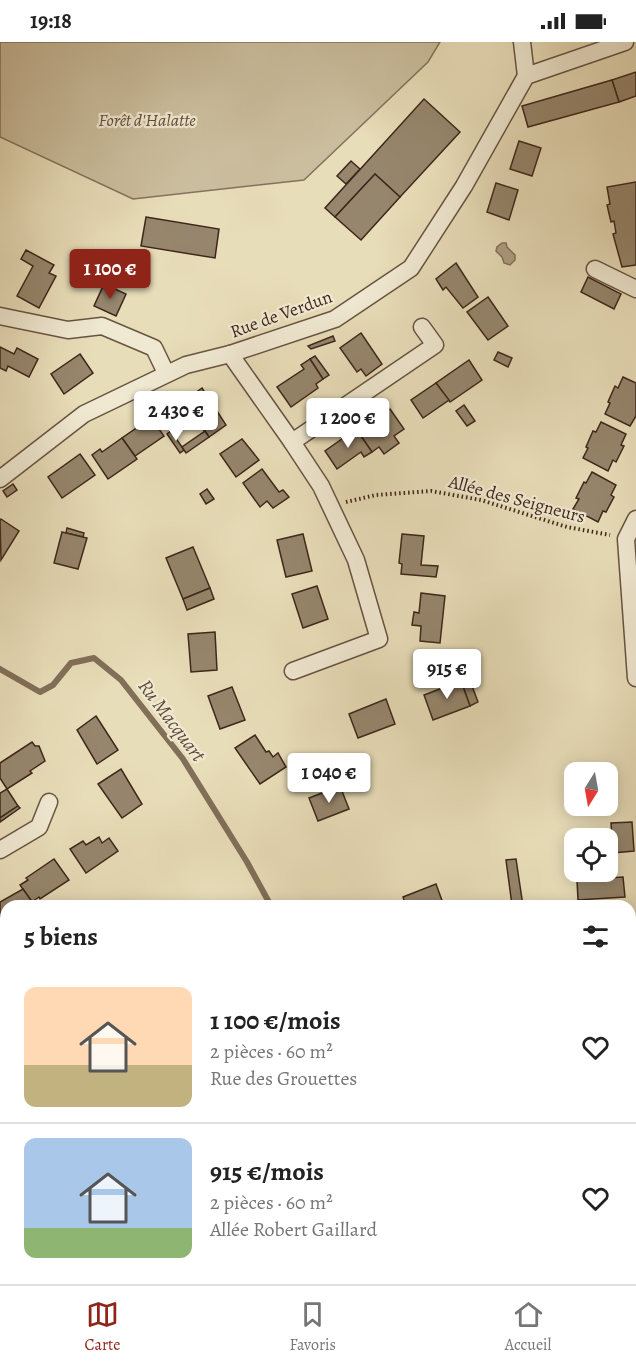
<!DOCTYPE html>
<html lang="fr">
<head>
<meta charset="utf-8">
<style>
  :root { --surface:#fff; --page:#f2f2f2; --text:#222; --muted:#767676; --line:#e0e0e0; --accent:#8f2418 }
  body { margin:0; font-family:Alegreya,serif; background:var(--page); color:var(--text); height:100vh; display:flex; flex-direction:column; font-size:22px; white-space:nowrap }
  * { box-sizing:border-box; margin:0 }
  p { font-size:20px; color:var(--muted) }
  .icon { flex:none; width:33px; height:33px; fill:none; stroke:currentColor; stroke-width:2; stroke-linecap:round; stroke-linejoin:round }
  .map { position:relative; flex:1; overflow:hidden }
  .details { position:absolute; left:0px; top:858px; width:636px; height:384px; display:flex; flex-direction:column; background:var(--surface); border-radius:18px 18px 0 0; box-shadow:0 3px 15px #0003 }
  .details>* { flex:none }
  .needle { width:39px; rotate:191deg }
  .fabs { position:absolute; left:564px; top:720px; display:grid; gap:12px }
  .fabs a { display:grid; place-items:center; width:54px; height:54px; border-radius:12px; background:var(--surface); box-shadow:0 3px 15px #0003; font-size:30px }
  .price { position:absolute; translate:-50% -51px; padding:0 14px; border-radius:6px; background:#fff; color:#222; font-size:20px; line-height:39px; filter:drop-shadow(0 2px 3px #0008) }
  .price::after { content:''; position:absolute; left:50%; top:36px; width:18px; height:14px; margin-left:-9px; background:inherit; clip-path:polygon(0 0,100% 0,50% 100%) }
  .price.current { background:var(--accent); color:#fff }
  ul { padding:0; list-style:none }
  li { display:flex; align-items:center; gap:18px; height:150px; padding:0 24px }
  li+li { border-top:2px solid var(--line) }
  li span { display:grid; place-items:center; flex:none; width:168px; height:120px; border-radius:12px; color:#555 }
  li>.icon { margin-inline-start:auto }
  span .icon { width:72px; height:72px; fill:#fffc; stroke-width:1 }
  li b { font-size:26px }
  h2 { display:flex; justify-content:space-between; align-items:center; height:72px; padding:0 24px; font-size:26px }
  .status { display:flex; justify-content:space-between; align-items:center; height:42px; padding:0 30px; background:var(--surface); direction:ltr }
  .status svg { height:16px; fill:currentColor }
  .dock { display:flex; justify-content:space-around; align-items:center; height:84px; border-top:2px solid var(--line); background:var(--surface); font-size:16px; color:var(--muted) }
  .dock a { display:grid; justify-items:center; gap:3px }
  .dock .current { color:var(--accent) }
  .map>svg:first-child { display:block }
</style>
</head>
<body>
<div class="status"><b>19:18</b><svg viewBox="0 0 49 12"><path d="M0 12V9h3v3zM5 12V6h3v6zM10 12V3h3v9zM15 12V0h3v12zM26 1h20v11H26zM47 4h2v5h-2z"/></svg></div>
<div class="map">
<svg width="636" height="1242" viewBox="0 0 636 1242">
  <rect width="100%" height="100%" fill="#e8ddb9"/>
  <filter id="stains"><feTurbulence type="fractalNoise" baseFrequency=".00333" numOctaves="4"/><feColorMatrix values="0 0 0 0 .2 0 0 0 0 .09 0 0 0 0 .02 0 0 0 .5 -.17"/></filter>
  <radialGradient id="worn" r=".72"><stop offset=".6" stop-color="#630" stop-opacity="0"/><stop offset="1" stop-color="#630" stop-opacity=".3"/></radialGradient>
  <path fill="#cbbe9e" stroke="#84725c" stroke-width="1.5" d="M0 0H440L428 20 304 138 133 157 0 95Z"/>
  <path fill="#ae9f83" stroke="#816f59" stroke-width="1.5" d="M502 201H506L507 205 515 213V218L510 223 504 221 502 215 496 209 497 205Z"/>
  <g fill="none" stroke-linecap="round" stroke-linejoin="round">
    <path stroke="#816f59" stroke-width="6" d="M0 627 40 650 53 643 71 621 94 616 121 638 183 717 247 820 271 864"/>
  </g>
  <g fill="#96866d" stroke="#3e271a" stroke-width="1.5">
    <path d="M636 30V54L619 60 612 38Z"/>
    <path d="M612 38 619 60 528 85 522 64Z"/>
    <path d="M424 57 460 90 400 155 375 132 335 175 325 166Z"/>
    <path d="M519 99 541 106 532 134 510 127Z"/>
    <path d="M351 119 360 127 346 142 337 134Z"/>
    <path d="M375 132 400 155 361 198 335 175Z"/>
    <path d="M636 140V223L622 225 613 192 616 191 614 179 611 180 607 163 610 162 607 145Z"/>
    <path d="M496 141 518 148 509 178 487 170Z"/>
    <path d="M146 175 219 187 215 216 141 204Z"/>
    <path d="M26 208 54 223 49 231 56 234 39 266 17 254 33 224 21 217Z"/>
    <path d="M456 221 478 255 463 266 446 245 443 248 436 237Z"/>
    <path d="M588 235 621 252 614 267 581 250Z"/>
    <path d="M104 242 126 252 116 274 94 264Z"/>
    <path d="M488 255 508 284 488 298 467 270Z"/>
    <path d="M361 291 382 322 366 334 361 327 357 330 340 306Z"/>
    <path d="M333 294 335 299 311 307 308 304Z"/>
    <path d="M0 305 14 312 17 306 38 317 29 335 8 324 6 329 0 326Z"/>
    <path d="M498 310 512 316 508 325 494 318Z"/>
    <path d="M80 312 93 331 64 352 51 332Z"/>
    <path d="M315 314 329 333 323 337 310 317Z"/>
    <path d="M310 317 323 337 316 342 318 346 291 365 277 345 304 327 301 323Z"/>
    <path d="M469 318 482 338 450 360 436 341Z"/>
    <path d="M623 335 636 341V374L630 384 605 372 610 361 608 360 615 344 618 346Z"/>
    <path d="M436 341 449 358 423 376 411 358Z"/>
    <path d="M202 346 226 383 209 395 183 360Z"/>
    <path d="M464 363 475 379 467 384 456 369Z"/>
    <path d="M390 367 404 387 394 394 399 401 384 412 379 405 372 410 359 391 366 386 365 385Z"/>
    <path d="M151 376 164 394 135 414 122 396Z"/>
    <path d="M601 380 626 392 621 403 624 404 616 420 613 418 608 429 583 416 588 406 586 405 593 389 596 390Z"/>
    <path d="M356 387 372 410 364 415 361 410 337 427 325 409Z"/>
    <path d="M171 389 184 408 180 411 167 392Z"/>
    <path d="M205 389 209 395 186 411 182 405Z"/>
    <path d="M122 396 137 417 108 437 92 413 100 407 102 410Z"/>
    <path d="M242 397 259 418 236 435 220 412Z"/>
    <path d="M80 412 95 433 62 456 48 435Z"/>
    <path d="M262 427 279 450 283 448 289 455 273 466 267 459 260 465 243 441Z"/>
    <path d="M592 430 616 443 611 453 614 455 606 470 603 469 598 480 573 467 579 457 576 456 584 440 586 441Z"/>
    <path d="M13 442 17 448 7 455 3 449Z"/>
    <path d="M207 447 214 457 206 462 200 452Z"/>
    <path d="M1 477 19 489 1 518 0 479Z"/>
    <path d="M67 486 84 491 83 495 66 491Z"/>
    <path d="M62 490 87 496 78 527 54 521Z"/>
    <path d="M303 492 312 529 286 535 277 498Z"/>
    <path d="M402 492 424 494 421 523 438 524 436 535 401 532 402 522 399 521Z"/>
    <path d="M193 505 210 546 183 557 166 516Z"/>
    <path d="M317 544 328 577 303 586 292 552Z"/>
    <path d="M210 546 214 557 187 568 183 557Z"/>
    <path d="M421 551 445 554 440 601 420 599 421 584 412 583 414 570 419 571Z"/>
    <path d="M215 590 217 628 191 630 188 592Z"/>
    <path d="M469 636 478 660 470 664 461 639Z"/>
    <path d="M461 639 470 664 433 678 424 653Z"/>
    <path d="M232 645 245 678 220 687 208 654Z"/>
    <path d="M386 657 395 682 358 696 349 672Z"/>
    <path d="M96 674 118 708 97 722 77 688Z"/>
    <path d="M255 693 266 710 269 709 273 715 278 711 286 725 260 742 235 706Z"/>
    <path d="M32 700 35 704H39L45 719 30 729 32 731 7 747 0 736V721Z"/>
    <path d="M121 727 142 762 122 776 98 742Z"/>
    <path d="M340 744 349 767 318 779 309 756Z"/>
    <path d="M7 747 18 764 0 776V751Z"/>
    <path d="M18 764 20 766 0 780V776Z"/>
    <path d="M632 780 634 809 613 811 611 781Z"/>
    <path d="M99 795 102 801 109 796 118 809 86 831 70 807 83 799 86 803Z"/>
    <path d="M54 817 69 838 40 857 39 855 32 860 20 843 28 838 26 836Z"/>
    <path d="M516 817 523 864 512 863 506 818Z"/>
    <path d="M623 835 625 855 578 858 577 838Z"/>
    <path d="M436 842 444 864H406L403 855Z"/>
    <path d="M23 847 35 864H6L5 886 0 879V860Z"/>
    <path d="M6 921V946L5 944 0 947V924Z"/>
    <rect x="0" y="1112" width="6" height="26"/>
    <path d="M0 1138H4L6 1152H0Z"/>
    <rect x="194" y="1236" width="25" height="6"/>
    <rect x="592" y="1236" width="19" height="6"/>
  </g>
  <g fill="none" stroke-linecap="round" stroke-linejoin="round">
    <defs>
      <g id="minor">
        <path d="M522 0 526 34"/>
        <path d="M595 227 636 247"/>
        <path d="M0 274 68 288 102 284 154 306 166 331"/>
        <path d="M230 312 292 400 435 303 422 285"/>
        <path d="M292 400 321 444 356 518 379 597 293 629"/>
        <path d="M0 437 84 372 186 323 230 312 335 277 411 226 464 144 526 34 625 0"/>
        <path d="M636 477 626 497 636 636"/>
        <path d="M0 808 39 785 49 760"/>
        <path d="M630 1058 636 1057"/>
        <path d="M0 1093 6 1094"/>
        <path d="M623 1236V1242"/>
      </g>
    </defs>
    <use href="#minor" stroke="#685442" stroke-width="19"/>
    <path stroke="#3e271a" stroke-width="4" stroke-dasharray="1.5 3" stroke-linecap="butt" d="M346 460 376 453 431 449 481 458 567 485 610 493"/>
    <use href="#minor" stroke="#f0e9d2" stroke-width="16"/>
  </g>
  <g text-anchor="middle" stroke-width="4.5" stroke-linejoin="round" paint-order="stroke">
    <g font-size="18" font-style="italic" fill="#614d3b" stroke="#f0e9d2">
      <text x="147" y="84">Forêt d'Halatte</text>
    </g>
    <g font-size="18" fill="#3e271a" stroke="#f0e9d2">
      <text transform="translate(281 272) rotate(-20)" y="6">Rue de Verdun</text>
      <text transform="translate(517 457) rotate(15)" y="6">Allée des Seigneurs</text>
    </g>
    <g font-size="20" font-style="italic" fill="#604b3a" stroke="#f0e9d2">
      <text transform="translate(172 678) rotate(53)" y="7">Ru Macquart</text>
    </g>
  </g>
  <rect width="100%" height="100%" filter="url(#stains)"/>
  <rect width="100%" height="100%" fill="url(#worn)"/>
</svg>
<div class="fabs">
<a><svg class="needle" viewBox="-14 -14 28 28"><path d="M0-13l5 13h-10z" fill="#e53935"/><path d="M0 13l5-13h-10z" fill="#767676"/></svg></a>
<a><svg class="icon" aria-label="locate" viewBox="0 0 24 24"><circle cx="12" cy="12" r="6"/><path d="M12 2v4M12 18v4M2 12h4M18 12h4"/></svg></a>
</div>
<b class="price current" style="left:110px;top:258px">1 100 €</b>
<b class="price" style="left:176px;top:400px">2 430 €</b>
<b class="price" style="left:348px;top:407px">1 200 €</b>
<b class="price" style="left:447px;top:658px">915 €</b>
<b class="price" style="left:329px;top:762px">1 040 €</b>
<section class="details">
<h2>5 biens<svg class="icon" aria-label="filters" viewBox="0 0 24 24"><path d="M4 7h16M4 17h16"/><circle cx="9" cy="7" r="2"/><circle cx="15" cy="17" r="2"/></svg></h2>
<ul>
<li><span style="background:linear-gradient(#ffd9b3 65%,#c2b280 0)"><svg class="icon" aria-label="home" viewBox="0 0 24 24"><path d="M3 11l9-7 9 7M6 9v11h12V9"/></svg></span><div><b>1 100 €/mois</b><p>2 pièces · 60 m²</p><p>Rue des Grouettes</p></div><svg class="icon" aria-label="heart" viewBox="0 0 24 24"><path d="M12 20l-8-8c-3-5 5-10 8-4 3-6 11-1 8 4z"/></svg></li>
<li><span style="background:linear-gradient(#a9c7e8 75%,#8fb573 0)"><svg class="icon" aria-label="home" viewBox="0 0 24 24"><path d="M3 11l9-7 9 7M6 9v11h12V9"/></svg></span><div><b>915 €/mois</b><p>2 pièces · 60 m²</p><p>Allée Robert Gaillard</p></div><svg class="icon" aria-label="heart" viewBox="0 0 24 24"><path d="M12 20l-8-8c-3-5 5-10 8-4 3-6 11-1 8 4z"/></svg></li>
</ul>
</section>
</div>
<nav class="dock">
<a class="current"><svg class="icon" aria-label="map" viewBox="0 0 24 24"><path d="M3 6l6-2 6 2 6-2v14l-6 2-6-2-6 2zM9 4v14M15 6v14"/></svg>Carte</a>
<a><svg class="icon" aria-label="saved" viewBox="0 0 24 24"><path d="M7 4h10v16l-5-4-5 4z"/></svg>Favoris</a>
<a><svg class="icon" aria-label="home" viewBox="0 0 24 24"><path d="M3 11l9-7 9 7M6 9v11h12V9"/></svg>Accueil</a>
</nav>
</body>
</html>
